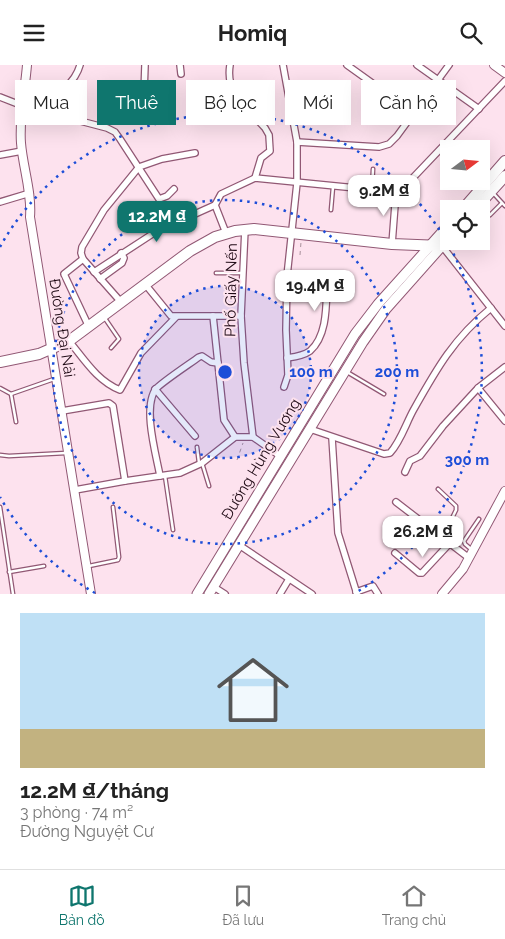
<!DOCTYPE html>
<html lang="vi">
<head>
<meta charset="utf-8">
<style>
  :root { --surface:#fff; --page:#f6f6f6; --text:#222; --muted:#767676; --line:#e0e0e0; --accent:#0f766e }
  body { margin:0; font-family:Raleway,sans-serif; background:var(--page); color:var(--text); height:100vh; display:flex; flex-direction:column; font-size:19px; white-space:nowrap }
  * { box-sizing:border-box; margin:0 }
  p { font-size:16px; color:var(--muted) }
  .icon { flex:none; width:28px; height:28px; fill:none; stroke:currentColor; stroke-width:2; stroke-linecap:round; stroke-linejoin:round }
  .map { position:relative; height:529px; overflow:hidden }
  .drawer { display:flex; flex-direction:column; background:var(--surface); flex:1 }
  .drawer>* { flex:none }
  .banner { position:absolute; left:15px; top:15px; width:475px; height:45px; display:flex; gap:10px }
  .needle { width:32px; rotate:74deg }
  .fabs { position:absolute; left:440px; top:75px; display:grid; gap:10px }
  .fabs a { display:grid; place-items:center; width:50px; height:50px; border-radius:0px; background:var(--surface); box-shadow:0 5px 20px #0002; font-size:25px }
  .price { position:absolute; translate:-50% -42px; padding:0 11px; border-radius:10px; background:#fff; color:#222; font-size:16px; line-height:32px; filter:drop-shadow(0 1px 2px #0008) }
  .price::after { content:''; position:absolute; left:50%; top:30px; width:15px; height:11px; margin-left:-8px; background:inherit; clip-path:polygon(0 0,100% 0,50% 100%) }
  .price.current { background:var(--accent); color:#fff }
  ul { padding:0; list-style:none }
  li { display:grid; align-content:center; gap:10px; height:265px; padding:0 20px }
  li span { display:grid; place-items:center; height:155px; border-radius:0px; color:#555 }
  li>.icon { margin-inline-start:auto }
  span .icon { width:90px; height:90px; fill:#fffc; stroke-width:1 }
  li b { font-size:21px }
  .pill { padding:0 18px; border-radius:0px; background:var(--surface); box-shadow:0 5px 20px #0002; font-size:18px; line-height:45px }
  .pill.current { background:var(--accent); color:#fff }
  header { display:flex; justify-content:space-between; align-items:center; height:65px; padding:0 20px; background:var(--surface); font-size:22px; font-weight:700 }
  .tabs { display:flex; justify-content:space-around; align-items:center; height:70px; border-top:1px solid var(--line); background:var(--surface); font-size:14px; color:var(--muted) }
  .tabs a { display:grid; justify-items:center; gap:2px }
  .tabs .current { color:var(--accent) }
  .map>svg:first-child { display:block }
</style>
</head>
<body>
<header><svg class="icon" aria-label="menu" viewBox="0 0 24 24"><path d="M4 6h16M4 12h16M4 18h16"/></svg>Homiq<svg class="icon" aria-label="search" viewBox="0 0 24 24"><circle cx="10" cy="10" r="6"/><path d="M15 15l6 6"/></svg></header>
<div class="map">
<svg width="505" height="529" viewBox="0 0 505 529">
  <rect width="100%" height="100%" fill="#fde2ee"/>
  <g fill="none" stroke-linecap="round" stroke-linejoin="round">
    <defs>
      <g id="lane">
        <path d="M292 40 303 26"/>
        <path d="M372 124 373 104"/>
        <path d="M494 129 505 141"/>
        <path d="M331 145 333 122"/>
        <path d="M490 150 502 138"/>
        <path d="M216 208H242"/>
        <path d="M104 252 119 274 111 283"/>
        <path d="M347 307 384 329"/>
        <path d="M0 323 11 329 16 357"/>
        <path d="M11 329 54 314"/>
        <path d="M197 382 199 398"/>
        <path d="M0 390 9 391 66 388"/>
        <path d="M202 398 209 421"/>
        <path d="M165 411 173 465"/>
        <path d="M438 424 456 441V445L443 472"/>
        <path d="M0 442 13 529"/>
        <path d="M472 485 465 479 464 476 479 454"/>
        <path d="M89 501 118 495 119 492 113 442"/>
        <path d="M9 507 44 501"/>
      </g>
      <g id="street">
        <path d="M180 0 181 9"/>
        <path d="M230 0C225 30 248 44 265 63L269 70 270 86 261 93 255 113"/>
        <path d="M283 0 297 77V118L287 211 286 265 288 310 284 322"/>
        <path d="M347 0 414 48"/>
        <path d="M417 0 479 44"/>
        <path d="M144 28 145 0"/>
        <path d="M0 32 23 41 107 63 115 67 120 74 159 134 167 131 174 124"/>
        <path d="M34 44C52 32 74 22 80 0"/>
        <path d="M297 77 379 82 389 79 397 71 449 0"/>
        <path d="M0 90 22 86"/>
        <path d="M0 137 30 128"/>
        <path d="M245 164 241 251 244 298 253 372 280 391"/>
        <path d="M226 168 215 140 221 129 255 113 396 127 408 118 505 16"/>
        <path d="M392 179 396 127"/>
        <path d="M442 181 505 261"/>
        <path d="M83 194 64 209 89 262"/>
        <path d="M94 207 157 166 215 140"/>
        <path d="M287 211 327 218C326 239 328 270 310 286 303 291 294 292 287 293"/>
        <path d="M100 214 122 198 124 193 121 188"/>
        <path d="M327 218 347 219"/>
        <path d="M145 219 171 251H241"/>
        <path d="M121 237 83 194 81 188 82 182 104 145 139 102 162 94 195 88"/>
        <path d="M213 251 224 355 235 372"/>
        <path d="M69 276C84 294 97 316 120 325L141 288 176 252"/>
        <path d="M478 323 505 356"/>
        <path d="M155 324 195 371"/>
        <path d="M62 346 109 338 113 341 125 416"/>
        <path d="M310 364 384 389 390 388C401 376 406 358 414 344 437 303 454 273 491 243"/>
        <path d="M332 373 338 468 357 529"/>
        <path d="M405 407 410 396 420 391 443 361 478 323 505 302"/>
        <path d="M160 411C156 389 143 345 155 325 159 319 191 298 199 292L202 291 211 297 218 298"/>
        <path d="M75 425 125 416 180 408 202 398 235 372H253"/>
        <path d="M396 437 469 493"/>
        <path d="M239 480 312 529"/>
        <path d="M395 488 419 508H422L450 478"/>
        <path d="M214 522 225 529"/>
        <path d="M356 527 373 521 378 529"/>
        <path d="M280 529 289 514"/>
      </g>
      <g id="secondary">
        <path d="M27 0C25 25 19 53 21 78 23 103 32 127 30 152L91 529"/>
        <path d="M494 0 505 8"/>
        <path d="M442 529 463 504 505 426"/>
      </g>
      <g id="primary">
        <path d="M197 529 355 269 378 239 431 180"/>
        <path d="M209 529 363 277 386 244 442 181"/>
      </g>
      <g id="highway">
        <path d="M463 144 505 96"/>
        <path d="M475 144 505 111"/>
        <path d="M431 180 449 160"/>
        <path d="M0 297 39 289 69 276 190 186 215 172 235 166 254 164 392 179 442 181 449 174"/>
      </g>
    </defs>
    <use href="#lane" stroke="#915874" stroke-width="5"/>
    <use href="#street" stroke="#915874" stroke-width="8"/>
    <use href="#secondary" stroke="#915874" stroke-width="10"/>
    <use href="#primary" stroke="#915874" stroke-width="11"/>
    <use href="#highway" stroke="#915874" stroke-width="12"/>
    <g stroke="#aa929d" stroke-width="1" stroke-dasharray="4 4" stroke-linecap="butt">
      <path d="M300 190 301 177"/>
      <path d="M237 395 243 378"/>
    </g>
    <use href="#lane" stroke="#fff" stroke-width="2.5"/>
    <use href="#street" stroke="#fff" stroke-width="5.5"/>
    <use href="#secondary" stroke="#fff" stroke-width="8"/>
    <use href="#primary" stroke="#fff" stroke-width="9"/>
    <use href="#highway" stroke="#fff" stroke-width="10"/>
  </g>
  <circle cx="225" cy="307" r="86" fill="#1d4ed8" fill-opacity=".12"/>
  <g fill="none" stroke="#1d4ed8" stroke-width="2.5" stroke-dasharray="2.5 5">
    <circle cx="225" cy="307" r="86"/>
    <circle cx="225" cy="307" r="172"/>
    <path d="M95 528A257 257 0 0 1 0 432M0 182A257 257 0 1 1 355 528"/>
  </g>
  <g text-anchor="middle" stroke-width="4" stroke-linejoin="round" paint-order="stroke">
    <g font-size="15" fill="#1d0813" stroke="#fde2ee">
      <text transform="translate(231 225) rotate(-89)" y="5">Phố Giấy Nến</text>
      <text transform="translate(62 263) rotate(81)" y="5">Đường Đại Nải</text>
      <text transform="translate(261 394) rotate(-59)" y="5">Đường Hùng Vương</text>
    </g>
  </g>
  <circle cx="225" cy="307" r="8" fill="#1d4ed8" stroke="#fde2ee" stroke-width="2.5"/>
  <g font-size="15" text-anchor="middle" font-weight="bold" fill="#1d4ed8" stroke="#fde2ee" stroke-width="4" stroke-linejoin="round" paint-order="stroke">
    <text x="311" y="312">100 m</text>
    <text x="397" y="312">200 m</text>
    <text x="467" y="400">300 m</text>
  </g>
</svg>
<div class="fabs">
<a><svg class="needle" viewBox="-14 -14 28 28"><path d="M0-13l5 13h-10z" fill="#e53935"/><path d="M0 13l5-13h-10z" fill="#767676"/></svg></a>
<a><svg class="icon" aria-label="locate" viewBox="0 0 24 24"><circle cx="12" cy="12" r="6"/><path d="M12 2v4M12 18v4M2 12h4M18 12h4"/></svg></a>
</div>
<b class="price" style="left:384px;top:152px">9.2M ₫</b>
<b class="price current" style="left:157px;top:178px">12.2M ₫</b>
<b class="price" style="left:315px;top:247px">19.4M ₫</b>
<b class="price" style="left:423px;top:493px">26.2M ₫</b>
<div class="banner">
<a class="pill">Mua</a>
<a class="pill current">Thuê</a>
<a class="pill">Bộ lọc</a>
<a class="pill">Mới</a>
<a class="pill">Căn hộ</a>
</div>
</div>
<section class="drawer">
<ul>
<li><span style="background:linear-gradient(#bfe0f5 75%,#c2b280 0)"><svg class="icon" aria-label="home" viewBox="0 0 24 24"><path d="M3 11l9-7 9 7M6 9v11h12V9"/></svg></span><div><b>12.2M ₫/tháng</b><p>3 phòng · 74 m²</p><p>Đường Nguyệt Cư</p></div></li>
</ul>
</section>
<nav class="tabs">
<a class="current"><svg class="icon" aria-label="map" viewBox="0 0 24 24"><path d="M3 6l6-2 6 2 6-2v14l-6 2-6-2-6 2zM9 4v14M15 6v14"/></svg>Bản đồ</a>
<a><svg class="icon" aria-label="saved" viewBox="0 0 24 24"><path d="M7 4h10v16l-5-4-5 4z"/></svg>Đã lưu</a>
<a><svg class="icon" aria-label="home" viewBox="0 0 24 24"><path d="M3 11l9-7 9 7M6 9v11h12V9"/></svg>Trang chủ</a>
</nav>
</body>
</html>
